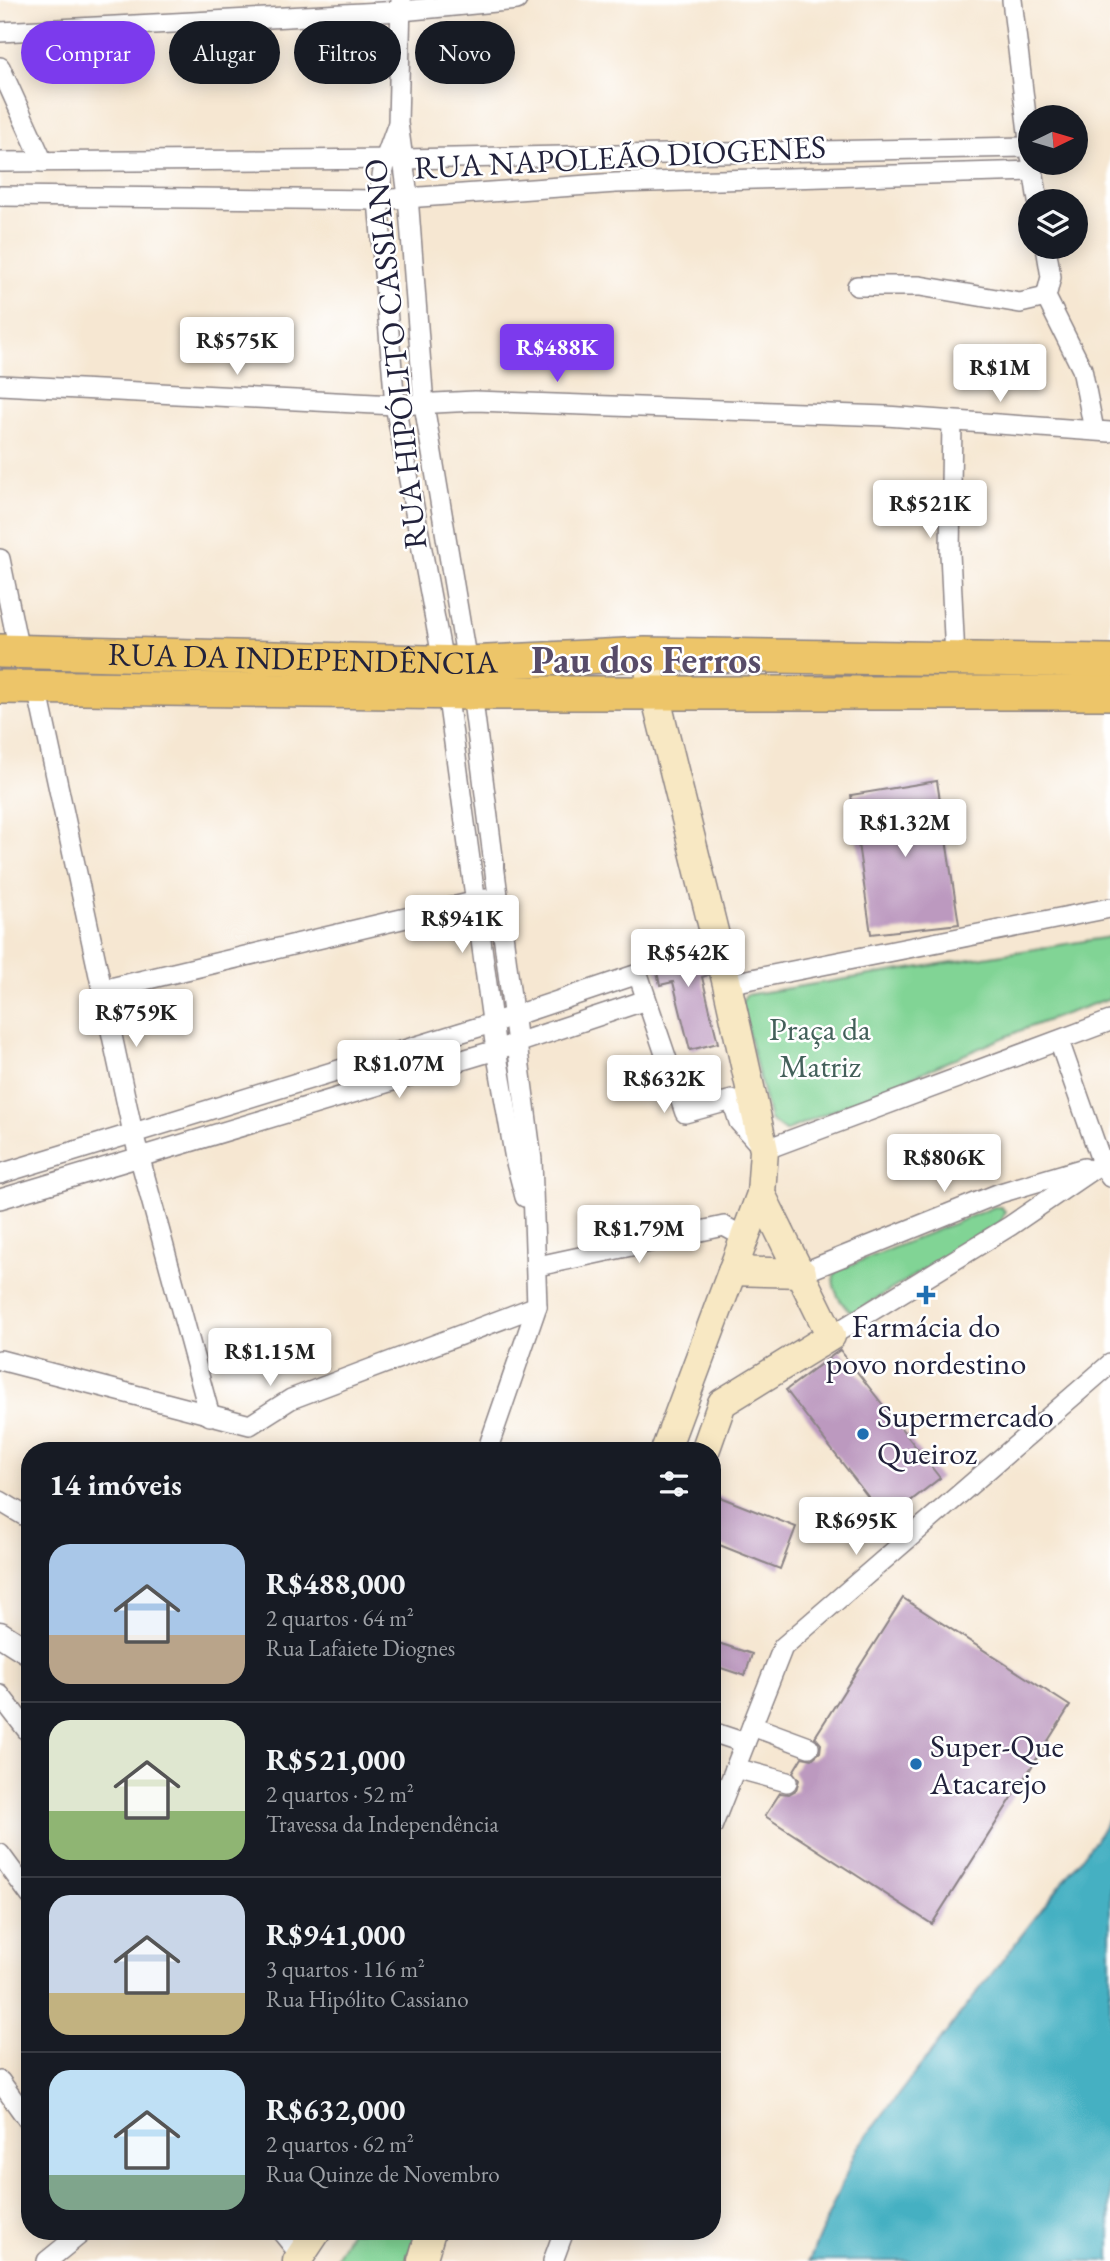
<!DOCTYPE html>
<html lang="pt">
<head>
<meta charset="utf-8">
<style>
  :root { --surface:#171b24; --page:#242831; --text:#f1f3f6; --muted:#9ea1a6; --line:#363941; --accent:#7c3aed }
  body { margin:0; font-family:"EB Garamond",serif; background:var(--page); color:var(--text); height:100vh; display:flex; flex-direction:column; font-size:26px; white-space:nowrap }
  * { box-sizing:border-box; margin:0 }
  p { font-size:23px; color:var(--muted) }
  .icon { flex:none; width:38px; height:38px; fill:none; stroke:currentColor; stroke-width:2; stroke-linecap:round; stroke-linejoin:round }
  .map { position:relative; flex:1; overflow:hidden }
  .details { position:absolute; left:21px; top:1442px; width:700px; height:798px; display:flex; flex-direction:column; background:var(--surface); border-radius:28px; box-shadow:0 4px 18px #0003 }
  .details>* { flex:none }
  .hud { position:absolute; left:21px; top:21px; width:700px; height:63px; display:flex; gap:14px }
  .needle { width:46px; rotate:85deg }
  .tools { position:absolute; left:1018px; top:105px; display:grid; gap:14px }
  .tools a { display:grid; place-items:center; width:70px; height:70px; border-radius:50%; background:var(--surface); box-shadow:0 4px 18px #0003; font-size:35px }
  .price { position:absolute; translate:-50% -60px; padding:0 16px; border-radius:7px; background:#fff; color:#222; font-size:23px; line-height:46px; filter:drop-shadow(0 2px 4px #0008) }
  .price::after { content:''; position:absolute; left:50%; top:42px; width:21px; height:16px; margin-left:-10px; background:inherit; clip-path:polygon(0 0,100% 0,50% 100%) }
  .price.on { background:var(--accent); color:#fff }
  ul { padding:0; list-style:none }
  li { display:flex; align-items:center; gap:21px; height:175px; padding:0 28px }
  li+li { border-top:2px solid var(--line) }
  li span { display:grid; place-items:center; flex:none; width:196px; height:140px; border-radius:21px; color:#555 }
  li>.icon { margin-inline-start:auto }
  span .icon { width:84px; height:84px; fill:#fffc; stroke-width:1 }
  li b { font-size:30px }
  h2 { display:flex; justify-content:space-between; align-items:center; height:84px; padding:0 28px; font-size:30px }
  .pill { padding:0 24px; border-radius:32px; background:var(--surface); box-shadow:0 4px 18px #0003; font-size:24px; line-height:63px }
  .pill.on { background:var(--accent); color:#fff }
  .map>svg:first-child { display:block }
</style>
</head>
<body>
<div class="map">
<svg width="1110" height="2261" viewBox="0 0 1110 2261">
  <rect width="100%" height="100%" fill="#fff"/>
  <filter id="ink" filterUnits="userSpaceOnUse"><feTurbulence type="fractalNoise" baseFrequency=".0143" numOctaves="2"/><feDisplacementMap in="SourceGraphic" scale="14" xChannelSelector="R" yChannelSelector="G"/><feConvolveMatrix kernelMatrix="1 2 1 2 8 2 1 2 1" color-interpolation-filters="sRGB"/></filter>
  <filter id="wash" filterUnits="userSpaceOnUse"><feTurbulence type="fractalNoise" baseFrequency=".00686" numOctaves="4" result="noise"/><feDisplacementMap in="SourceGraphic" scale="28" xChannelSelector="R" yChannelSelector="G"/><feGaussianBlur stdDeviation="1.57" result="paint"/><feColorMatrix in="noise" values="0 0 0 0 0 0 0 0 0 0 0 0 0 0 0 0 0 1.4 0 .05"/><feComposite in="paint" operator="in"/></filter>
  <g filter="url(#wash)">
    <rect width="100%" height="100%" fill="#f6e7d2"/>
    <g fill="#81d495" stroke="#527b68" stroke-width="2">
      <path d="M1110 937V998L1024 1029 785 1131 770 1120 741 1004 746 995Z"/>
      <path d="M994 1207H1001L1005 1211 1001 1222 853 1313C841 1306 826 1281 838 1270Z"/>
      <path d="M351 2231H417L407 2261H334Z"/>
    </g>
    <path fill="#44b0c2" stroke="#33697e" stroke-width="2" d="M1110 1815V2261H809L857 2148 1096 1839Z"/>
    <g id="blocks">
      <g fill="#bc99bf">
        <path d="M937 781 959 924 871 934 851 795Z"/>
        <path d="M699 939 708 975 702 977 718 1043 690 1050 673 982 660 985 652 951Z"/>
        <path d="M840 1350 940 1478 886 1520 786 1390Z"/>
        <path d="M712 1494 796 1527 780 1569 712 1542Z"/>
        <path d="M903 1598 1070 1706 932 1924 765 1816 780 1793 789 1794 796 1790 799 1780 793 1772 802 1757 812 1759 820 1752 821 1744 815 1737Z"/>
        <path d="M712 1641 752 1654 745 1676 712 1665Z"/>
      </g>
    </g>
  </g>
  <g filter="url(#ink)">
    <use href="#blocks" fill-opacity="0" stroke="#8c8486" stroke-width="2"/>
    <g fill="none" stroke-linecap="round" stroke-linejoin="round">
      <defs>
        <g id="minor">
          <path d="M401 0 398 123 408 196 424 405 472 693 532 1160 537 1306 487 1451"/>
          <path d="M1012 0 1031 157"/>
          <path d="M0 32 401 11 517 0"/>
          <path d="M0 67 43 162"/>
          <path d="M397 126 385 159 378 200 395 405 443 662 496 1050 515 1159 525 1197"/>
          <path d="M0 162 403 159 1029 147"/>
          <path d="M1032 163 1038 201"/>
          <path d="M0 196 378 200 616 183 1033 171"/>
          <path d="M857 286H920L1020 303 1046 297"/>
          <path d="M1046 297 1082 369 1094 430"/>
          <path d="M1046 297 1051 277 1046 247"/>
          <path d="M0 385 395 405 475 401 886 416 1110 432"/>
          <path d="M952 421 950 553 955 658"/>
          <path d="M0 559 19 651"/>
          <path d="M37 688 133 1133 210 1416"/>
          <path d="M727 984 1110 908"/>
          <path d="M102 990 486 899"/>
          <path d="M1059 1041 1102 1163 1110 1177"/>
          <path d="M0 1174 492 1023 638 974 685 1113 732 1100 739 1122 764 1150 1110 1021"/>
          <path d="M0 1199 496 1050 646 1000"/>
          <path d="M538 1266 724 1226 744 1237"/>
          <path d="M802 1273 1000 1193 1084 1168"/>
          <path d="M831 1336 1010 1226 1102 1163"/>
          <path d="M0 1360 250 1425 291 1399 537 1306"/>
          <path d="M0 1501 30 1519"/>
          <path d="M0 1695 30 1734"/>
          <path d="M752 1726 809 1747"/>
          <path d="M712 1732 745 1743"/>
          <path d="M735 1768 787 1782"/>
          <path d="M712 1827 783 1647 1110 1364"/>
          <path d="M0 1854 30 1895"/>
          <path d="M0 2081 30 2123"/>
          <path d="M281 2231 302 2257"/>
          <path d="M47 2261 84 2231"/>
          <path d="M553 2261 564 2231"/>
        </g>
        <path id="tertiary" d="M0 1634 30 1653"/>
        <g id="secondary">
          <path d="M645 654 727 984 764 1150 761 1194 665 1451"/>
          <path d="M732 1271 802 1273"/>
          <path d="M705 1451 722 1403 831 1336 761 1194"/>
          <path d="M297 2261 317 2231"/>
          <path d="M422 2261 431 2231"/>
        </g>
        <g id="trunk">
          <path id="s1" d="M0 651 467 663 645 654 1110 661"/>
          <path d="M0 687 472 693H1110"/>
        </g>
      </defs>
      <use href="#minor" stroke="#8c8486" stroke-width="22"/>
      <use href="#tertiary" stroke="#8c8486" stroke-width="27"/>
      <use href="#secondary" stroke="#8c8486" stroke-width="31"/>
      <use href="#trunk" stroke="#8c8486" stroke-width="36"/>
      <use href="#minor" stroke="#fff" stroke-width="19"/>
      <use href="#tertiary" stroke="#fff" stroke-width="24"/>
      <use href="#secondary" stroke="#f8e8c3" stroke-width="28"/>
      <use href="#trunk" stroke="#edc569" stroke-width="33"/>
    </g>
  </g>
  <g fill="#1f6fb2" stroke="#fff" stroke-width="2.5">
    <path d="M922.5 1284.5h7v7h7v7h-7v7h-7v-7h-7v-7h7z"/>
    <circle cx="863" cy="1434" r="7"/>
    <circle cx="916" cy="1764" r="7"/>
  </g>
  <g text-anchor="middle" stroke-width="5" stroke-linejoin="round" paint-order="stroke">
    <g font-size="32" fill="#22223b" stroke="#fff">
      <text transform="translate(620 157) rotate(-3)" y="11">RUA NAPOLEÃO DIOGENES</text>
      <text transform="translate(395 354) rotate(-96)" y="11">RUA HIPÓLITO CASSIANO</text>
      <text dy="11" stroke="none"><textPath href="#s1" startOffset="303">RUA DA INDEPENDÊNCIA</textPath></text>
    </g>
    <g font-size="32" fill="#43605a" stroke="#fff">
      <text x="820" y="1040">Praça da<tspan x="820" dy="37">Matriz</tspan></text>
    </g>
    <g font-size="32" fill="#22223b" stroke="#fff" text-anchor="start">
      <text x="926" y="1337" text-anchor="middle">Farmácia do<tspan x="926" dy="37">povo nordestino</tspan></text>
      <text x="877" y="1427">Supermercado<tspan x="877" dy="37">Queiroz</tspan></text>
      <text x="930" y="1757">Super-Que<tspan x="930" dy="37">Atacarejo</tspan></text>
    </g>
    <g font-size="38" font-weight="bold" fill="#584c69" stroke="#fff">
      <text x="646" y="673">Pau dos Ferros</text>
    </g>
  </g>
</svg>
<div class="tools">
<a><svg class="needle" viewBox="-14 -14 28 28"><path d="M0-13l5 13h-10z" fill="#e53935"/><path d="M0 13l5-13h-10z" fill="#9ea1a6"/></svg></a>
<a><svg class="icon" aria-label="layers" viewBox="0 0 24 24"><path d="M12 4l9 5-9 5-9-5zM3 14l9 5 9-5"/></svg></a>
</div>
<b class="price" style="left:237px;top:377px">R$575K</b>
<b class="price on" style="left:557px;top:384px">R$488K</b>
<b class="price" style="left:1000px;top:404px">R$1M</b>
<b class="price" style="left:930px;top:540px">R$521K</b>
<b class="price" style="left:905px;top:859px">R$1.32M</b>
<b class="price" style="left:462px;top:955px">R$941K</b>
<b class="price" style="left:688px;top:989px">R$542K</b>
<b class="price" style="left:136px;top:1049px">R$759K</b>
<b class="price" style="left:399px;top:1100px">R$1.07M</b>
<b class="price" style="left:664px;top:1115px">R$632K</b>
<b class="price" style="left:944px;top:1194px">R$806K</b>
<b class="price" style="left:639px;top:1265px">R$1.79M</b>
<b class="price" style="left:270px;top:1388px">R$1.15M</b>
<b class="price" style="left:856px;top:1557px">R$695K</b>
<div class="hud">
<a class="pill on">Comprar</a>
<a class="pill">Alugar</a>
<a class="pill">Filtros</a>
<a class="pill">Novo</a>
</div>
<section class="details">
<h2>14 imóveis<svg class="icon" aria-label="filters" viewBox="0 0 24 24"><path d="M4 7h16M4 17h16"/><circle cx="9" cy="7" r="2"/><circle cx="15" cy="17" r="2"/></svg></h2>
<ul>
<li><span style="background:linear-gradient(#a9c7e8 65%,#b9a48a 0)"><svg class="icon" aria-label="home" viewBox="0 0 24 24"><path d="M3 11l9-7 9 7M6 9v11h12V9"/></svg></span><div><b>R$488,000</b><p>2 quartos · 64 m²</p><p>Rua Lafaiete Diognes</p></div></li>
<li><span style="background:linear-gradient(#dfe7d0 65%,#8fb573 0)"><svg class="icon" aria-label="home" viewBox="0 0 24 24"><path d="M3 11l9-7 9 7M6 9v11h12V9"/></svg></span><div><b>R$521,000</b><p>2 quartos · 52 m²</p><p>Travessa da Independência</p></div></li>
<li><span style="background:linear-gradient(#c9d6e8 70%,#c2b280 0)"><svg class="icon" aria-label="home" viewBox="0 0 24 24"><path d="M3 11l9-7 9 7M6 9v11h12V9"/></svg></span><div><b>R$941,000</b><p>3 quartos · 116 m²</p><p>Rua Hipólito Cassiano</p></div></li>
<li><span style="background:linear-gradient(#bfe0f5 75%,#7fa58c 0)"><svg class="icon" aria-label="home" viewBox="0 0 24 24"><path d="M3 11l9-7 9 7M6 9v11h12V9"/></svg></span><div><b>R$632,000</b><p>2 quartos · 62 m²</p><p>Rua Quinze de Novembro</p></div></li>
</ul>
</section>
</div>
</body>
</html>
